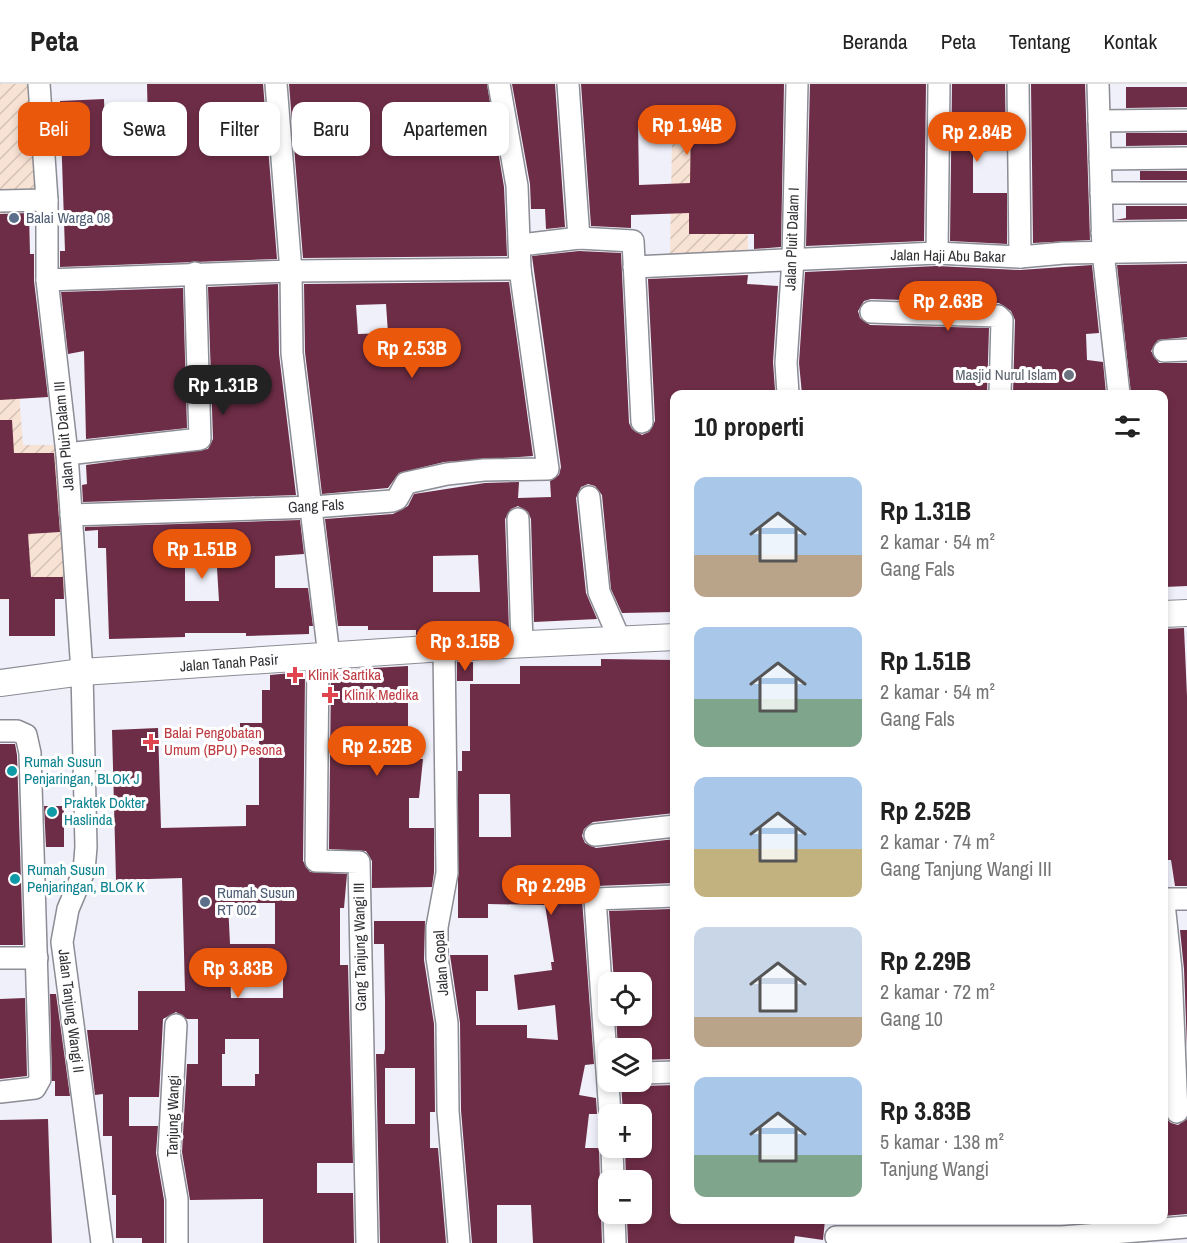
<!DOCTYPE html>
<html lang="id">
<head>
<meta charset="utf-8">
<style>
  :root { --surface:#fff; --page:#f6f6f6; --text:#222; --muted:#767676; --line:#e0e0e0; --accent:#ea580c }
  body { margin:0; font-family:"Archivo Narrow",sans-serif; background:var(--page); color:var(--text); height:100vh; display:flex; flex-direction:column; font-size:22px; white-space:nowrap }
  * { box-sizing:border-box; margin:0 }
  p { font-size:20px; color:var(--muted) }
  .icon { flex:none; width:33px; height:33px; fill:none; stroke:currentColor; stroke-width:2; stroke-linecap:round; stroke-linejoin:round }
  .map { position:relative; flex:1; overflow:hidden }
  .panel { position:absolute; left:670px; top:306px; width:498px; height:834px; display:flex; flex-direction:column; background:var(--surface); border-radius:12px; box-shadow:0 3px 9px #0003 }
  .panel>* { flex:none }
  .guide { position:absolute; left:18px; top:18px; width:562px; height:54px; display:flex; gap:12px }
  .controls { position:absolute; left:598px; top:888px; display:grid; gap:12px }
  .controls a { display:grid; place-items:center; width:54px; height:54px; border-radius:12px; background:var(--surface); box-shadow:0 3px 9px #0003; font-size:30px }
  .price { position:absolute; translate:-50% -51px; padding:0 14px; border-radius:21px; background:var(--accent); color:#fff; font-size:20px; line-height:39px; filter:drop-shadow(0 2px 3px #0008) }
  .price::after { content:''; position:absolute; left:50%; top:36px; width:18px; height:14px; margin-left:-9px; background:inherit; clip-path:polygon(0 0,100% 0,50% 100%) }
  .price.on { background:#222; color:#fff }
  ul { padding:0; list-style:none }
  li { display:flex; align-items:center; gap:18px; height:150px; padding:0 24px }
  li span { display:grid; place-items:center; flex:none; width:168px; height:120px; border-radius:12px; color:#555 }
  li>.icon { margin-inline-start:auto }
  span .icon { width:72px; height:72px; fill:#fffc; stroke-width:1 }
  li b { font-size:26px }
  h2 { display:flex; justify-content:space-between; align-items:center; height:72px; padding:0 24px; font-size:26px }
  .pill { padding:0 21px; border-radius:12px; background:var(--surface); box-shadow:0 3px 9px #0003; font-size:21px; line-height:54px }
  .pill.on { background:var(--accent); color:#fff }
  header { display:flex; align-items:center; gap:36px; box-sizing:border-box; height:84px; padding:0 30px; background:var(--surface); border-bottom:2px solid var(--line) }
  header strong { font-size:28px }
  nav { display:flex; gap:33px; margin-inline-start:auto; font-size:21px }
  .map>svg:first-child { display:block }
</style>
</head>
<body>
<header>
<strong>Peta</strong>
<nav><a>Beranda</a><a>Peta</a><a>Tentang</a><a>Kontak</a></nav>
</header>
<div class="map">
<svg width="1187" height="1159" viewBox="0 0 1187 1159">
  <defs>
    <pattern id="industrial-furrows" width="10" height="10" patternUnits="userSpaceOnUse" patternTransform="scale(1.5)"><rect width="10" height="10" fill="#f8e2d4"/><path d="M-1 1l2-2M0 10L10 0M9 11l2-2" fill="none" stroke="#d5c2b7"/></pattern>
  </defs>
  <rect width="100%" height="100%" fill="#eff0fa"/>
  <g fill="url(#industrial-furrows)">
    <path d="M0 0H35L55 115 4 116 23 361H76L88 509 0 516Z"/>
    <path d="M673 0H746L748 170 670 174Z"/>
  </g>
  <g fill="#6e2d46" fill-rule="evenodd">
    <path d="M147 0H263L277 175 60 183V167H65L60 17 104 15 105 43 148 42Z"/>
    <path d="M289 0H487L504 103 507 172 303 174Z"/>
    <path d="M512 0H555L565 143 546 145 545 125H531L530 100Z"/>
    <path d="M581 0H784L781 163 754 165V150H689V129L631 131V144L591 142ZM638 37H691L690 99 639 101Z"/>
    <path d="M810 0H926L924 157 806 162Z"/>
    <path d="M952 0H1005L1006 66 973 68V109H1007V160L950 157Z"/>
    <path d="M1031 0H1085L1090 156 1033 159Z"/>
    <path d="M1126 3H1187V23L1126 24Z"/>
    <path d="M1126 49H1187V61L1126 62Z"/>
    <rect x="1140" y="87" width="47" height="9"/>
    <path d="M1126 122H1187V135L1115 136 1126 134Z"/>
    <path d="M29 129 30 170H34V197L48 313 0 316V130Z"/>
    <path d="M579 167 621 169 629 339 632 345 642 351 649 348 655 337 648 195 748 191 747 200 778 202 773 278 775 306H750V310H675V528L622 529 611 505 602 411 595 402 588 400 581 403 576 414 586 509 597 535 534 538 531 435 528 428 518 422 511 425 505 435 509 545 416 551V546H368V542H338L325 435 393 430 408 422 414 410 485 399 519 398 518 414 551 413 550 397 559 391 561 383 532 172ZM478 471 480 508H433V472Z"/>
    <path d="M1187 180V253L1158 256 1151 267 1159 279H1187V502L1164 503V310H1131L1117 181Z"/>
    <path d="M1092 181 1099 249 1086 250 1087 276 1103 278 1106 310H1013L1015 236 1011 227 999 219 871 215 864 217 858 227 860 234 870 241 989 244 987 310H802L799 279 805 188 937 182 1020 186Z"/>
    <path d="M509 198 533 372 444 378 399 389 388 404 322 410 305 268 304 200ZM386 220 388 249 358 250 356 221Z"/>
    <path d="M278 200 279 270 296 411 83 418 82 401 87 400 86 381 208 365 213 355 208 203Z"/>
    <path d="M183 204 187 344 86 355 84 267 68 270 61 208Z"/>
    <path d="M0 336H12L14 369H54L60 448 28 450 31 493H63L64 515H55V552H9V515H0Z"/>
    <path d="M300 436 304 470 275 472V504H308L313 542H309V550L246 552V549H185V553L109 555 106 464H98V446L85 447V443ZM185 482 217 484 219 517H185Z"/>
    <path d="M1184 544 1187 612V802H1175L1171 776H1164V545Z"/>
    <path d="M601 575 675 576V729L593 738 584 745 582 752 585 759 596 764 675 755V799L595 802 588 805 582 815 594 980 585 981 579 1011 596 1014 597 1030H589L585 1064H599L600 1097 603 1103 609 1108V1119L601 1130 602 1159H533L531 1121H497V1159H472L461 1026 460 939 450 871H488V907H476V941H527V954L558 956 555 921 518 926 514 891 552 886 551 878H554L545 821 488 820V834H458V687H462V667H470V600H520V582H601ZM479 710H510L511 753H479Z"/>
    <rect x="457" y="578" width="16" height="19"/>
    <path d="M408 582V675H423L419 714H409V744H434V788L432 803 372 804V777L366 767 329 765 331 592H338V586Z"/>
    <path d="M302 588V593L305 592 303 777 310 788 347 790 344 824H340V881H348L353 1079H317V1109H353L354 1159H263V1115L190 1116 182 1068 187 980H198V935H187L176 928 163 935 159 1013H129V1042H158L156 1069 164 1116V1159H142V1154H116V1111H112V1052H103V1010L95 1011 87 946H138V907H185L182 794 116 796 112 646 158 644 161 744 246 742V721H259V657H240V639H262V606H270V591ZM228 819H275V860H230ZM230 884H283V914H231ZM225 955H259V990H255V1002H222V970H225Z"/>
    <path d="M0 660H15L17 671 23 861H0Z"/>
    <path d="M44 722H64V763H46Z"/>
    <path d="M671 825V887H675L674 975 642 976V964H618L616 932H642V898H614L609 827Z"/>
    <path d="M374 837H425L424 876 434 940 435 1028H430V1064H438L446 1159H380L376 970H384L385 965V917L384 860H374ZM385 984H415V1040H385Z"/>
    <path d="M1180 846H1187V963L1184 885Z"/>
    <path d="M50 910H56L70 1012H55V997H52Z"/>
    <path d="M25 914 27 992 0 995V915Z"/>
    <path d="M621 998H633L642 1002 675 1001V1073H673L675 1136H825L823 1156 795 1152 794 1159H628L627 1135 649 1134 647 1104H642V1096H626L625 1064H642V1030H623Z"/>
    <path d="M1164 1022 1166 1034 1171 1039 1178 1041 1187 1035V1130L1164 1132Z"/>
    <path d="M48 1035 52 1159H0V1036Z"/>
    <rect x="860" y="1136" width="50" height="4"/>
    <path d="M947 1136H1098V1137L1061 1140H947Z"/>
  </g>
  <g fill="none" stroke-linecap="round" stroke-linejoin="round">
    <defs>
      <g id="minor">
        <path d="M39 0 47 116V196L67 370 82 588 86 763 84 787 68 825 62 858 102 1159"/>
        <path d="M276 0 291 187 292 269 329 572"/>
        <path d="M568 0 579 154"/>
        <path d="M1018 0 1020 173"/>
        <path d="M1098 0 1103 168 1119 310"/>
        <path d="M1099 37 1187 36"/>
        <path d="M1100 75 1187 74"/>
        <path d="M1101 109H1187"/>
        <path d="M0 117 47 116"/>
        <path d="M1102 149 1187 148"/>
        <path d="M521 161 579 154 633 157 642 338"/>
        <path d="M937 169 939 0"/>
        <path d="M634 183 937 169 1020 173 1064 169 1187 167"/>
        <path d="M47 196 291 187 520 185"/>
        <path d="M871 228 998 232 1002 236 1000 310"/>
        <path d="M1164 267 1187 266"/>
        <path d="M788 310 786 279 793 175 797 0"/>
        <path d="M67 370 200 355 195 189"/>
        <path d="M589 413 599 508 620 556"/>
        <path d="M71 431 313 423 392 417 397 415 406 399 447 390 484 386 548 385 520 185 517 102 499 0"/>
        <path d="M518 435 522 560"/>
        <path d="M444 564 447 789 437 843V874L447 939 448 1027 459 1159"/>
        <path d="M318 573 316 777 359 778 367 1159"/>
        <path d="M0 647H17L26 651 30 669 40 995 35 1004 0 1008"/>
        <path d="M595 751 675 742"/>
        <path d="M1164 815H1187"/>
        <path d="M1164 819 1171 886 1177 1028"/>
        <path d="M0 874H37"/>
        <path d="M176 941 169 1069 177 1115V1159"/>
        <path d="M642 989 675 988"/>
        <path d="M610 1030 595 815 675 812"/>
        <path d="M612 1064 613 1096"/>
        <path d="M614 1130 615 1159"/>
        <path d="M836 1153H1062L1187 1143"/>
      </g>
      <g id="tertiary">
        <path d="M1164 530 1187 529"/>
        <path d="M0 599 82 588 444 564 675 553"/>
      </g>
    </defs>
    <use href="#minor" stroke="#8b8c94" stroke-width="24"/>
    <use href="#tertiary" stroke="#8b8c94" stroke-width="28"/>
    <use href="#minor" stroke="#fff" stroke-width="21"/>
    <use href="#tertiary" stroke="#fff" stroke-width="26"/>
  </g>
  <g fill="#5c6f8a" stroke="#fff" stroke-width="2">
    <circle cx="14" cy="134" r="6"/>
    <circle cx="205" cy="818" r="6"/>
  </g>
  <circle fill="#6b7280" stroke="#fff" stroke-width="2" cx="1069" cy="291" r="6"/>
  <g fill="#e0444e" stroke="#fff" stroke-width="2">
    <path d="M292 582h6v6h6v6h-6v6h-6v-6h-6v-6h6z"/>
    <path d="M327 602h6v6h6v6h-6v6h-6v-6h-6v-6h6z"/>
    <path d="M148 649h6v6h6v6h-6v6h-6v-6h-6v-6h6z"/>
  </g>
  <g fill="#0f9aa8" stroke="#fff" stroke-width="2">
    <circle cx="12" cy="687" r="6"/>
    <circle cx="52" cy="728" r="6"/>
    <circle cx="15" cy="795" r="6"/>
  </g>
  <g text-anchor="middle" stroke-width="6" stroke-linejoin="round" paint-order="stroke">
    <g font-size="15" fill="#4e5e75" stroke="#fff" text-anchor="start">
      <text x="26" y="139">Balai Warga 08</text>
      <text x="217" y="814">Rumah Susun<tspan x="217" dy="17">RT 002</tspan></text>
    </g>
    <g font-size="15" fill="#313235" stroke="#fff">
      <text transform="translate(792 155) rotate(-88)" y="5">Jalan Pluit Dalam I</text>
      <text transform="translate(948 172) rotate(1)" y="5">Jalan Haji Abu Bakar</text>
      <text transform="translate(64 352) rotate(-95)" y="5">Jalan Pluit Dalam III</text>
      <text transform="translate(316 422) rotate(-3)" y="5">Gang Fals</text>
      <text transform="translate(229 579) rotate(-4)" y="5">Jalan Tanah Pasir</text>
      <text transform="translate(360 863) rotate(-91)" y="5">Gang Tanjung Wangi III</text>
      <text transform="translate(441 879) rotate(-94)" y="5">Jalan Gopal</text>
      <text transform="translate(71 927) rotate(83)" y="5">Jalan Tanjung Wangi II</text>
      <text transform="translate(173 1032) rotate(-89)" y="5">Tanjung Wangi</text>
    </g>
    <g font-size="15" fill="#5b616d" stroke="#fff" text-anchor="end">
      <text x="1057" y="296">Masjid Nurul Islam</text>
    </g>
    <g font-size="15" fill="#be3a42" stroke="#fff" text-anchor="start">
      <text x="308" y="596">Klinik Sartika</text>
      <text x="344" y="616">Klinik Medika</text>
      <text x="164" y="654">Balai Pengobatan<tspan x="164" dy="17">Umum (BPU) Pesona</tspan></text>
    </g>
    <g font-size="15" fill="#0d838f" stroke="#fff" text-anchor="start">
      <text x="24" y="683">Rumah Susun<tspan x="24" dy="17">Penjaringan, BLOK J</tspan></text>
      <text x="64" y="724">Praktek Dokter<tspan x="64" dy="17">Haslinda</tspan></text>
      <text x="27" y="791">Rumah Susun<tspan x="27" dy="17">Penjaringan, BLOK K</tspan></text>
    </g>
  </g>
</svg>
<div class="controls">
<a><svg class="icon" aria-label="locate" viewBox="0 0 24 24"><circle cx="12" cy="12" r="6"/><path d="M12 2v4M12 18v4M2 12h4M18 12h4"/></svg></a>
<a><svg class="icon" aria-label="layers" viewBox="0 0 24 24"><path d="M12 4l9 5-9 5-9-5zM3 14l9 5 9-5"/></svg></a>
<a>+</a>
<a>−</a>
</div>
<b class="price" style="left:687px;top:72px">Rp 1.94B</b>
<b class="price" style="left:977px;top:79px">Rp 2.84B</b>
<b class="price" style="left:948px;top:248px">Rp 2.63B</b>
<b class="price" style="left:412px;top:295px">Rp 2.53B</b>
<b class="price on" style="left:223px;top:332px">Rp 1.31B</b>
<b class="price" style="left:202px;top:496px">Rp 1.51B</b>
<b class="price" style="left:465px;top:588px">Rp 3.15B</b>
<b class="price" style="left:377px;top:693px">Rp 2.52B</b>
<b class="price" style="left:551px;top:832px">Rp 2.29B</b>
<b class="price" style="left:238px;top:915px">Rp 3.83B</b>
<div class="guide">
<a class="pill on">Beli</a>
<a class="pill">Sewa</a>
<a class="pill">Filter</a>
<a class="pill">Baru</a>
<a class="pill">Apartemen</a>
</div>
<section class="panel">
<h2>10 properti<svg class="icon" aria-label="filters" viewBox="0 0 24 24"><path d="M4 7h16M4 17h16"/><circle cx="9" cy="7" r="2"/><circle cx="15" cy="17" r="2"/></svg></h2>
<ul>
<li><span style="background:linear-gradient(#a9c7e8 65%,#b9a48a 0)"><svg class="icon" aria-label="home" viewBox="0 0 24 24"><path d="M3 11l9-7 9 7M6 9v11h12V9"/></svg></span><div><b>Rp 1.31B</b><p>2 kamar · 54 m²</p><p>Gang Fals</p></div></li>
<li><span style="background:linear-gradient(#a9c7e8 60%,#7fa58c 0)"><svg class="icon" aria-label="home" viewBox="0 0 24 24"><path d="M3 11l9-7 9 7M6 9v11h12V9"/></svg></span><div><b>Rp 1.51B</b><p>2 kamar · 54 m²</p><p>Gang Fals</p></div></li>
<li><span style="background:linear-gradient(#a9c7e8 60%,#c2b280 0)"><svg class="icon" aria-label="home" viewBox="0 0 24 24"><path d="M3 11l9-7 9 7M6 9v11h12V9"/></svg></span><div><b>Rp 2.52B</b><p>2 kamar · 74 m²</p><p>Gang Tanjung Wangi III</p></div></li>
<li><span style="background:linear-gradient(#c9d6e8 75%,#b9a48a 0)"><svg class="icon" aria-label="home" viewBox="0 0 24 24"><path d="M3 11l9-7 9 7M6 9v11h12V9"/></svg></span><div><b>Rp 2.29B</b><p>2 kamar · 72 m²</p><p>Gang 10</p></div></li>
<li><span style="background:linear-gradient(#a9c7e8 65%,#7fa58c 0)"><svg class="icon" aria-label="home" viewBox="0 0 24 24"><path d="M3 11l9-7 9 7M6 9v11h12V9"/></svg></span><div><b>Rp 3.83B</b><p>5 kamar · 138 m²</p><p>Tanjung Wangi</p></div></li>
</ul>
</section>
</div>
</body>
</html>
